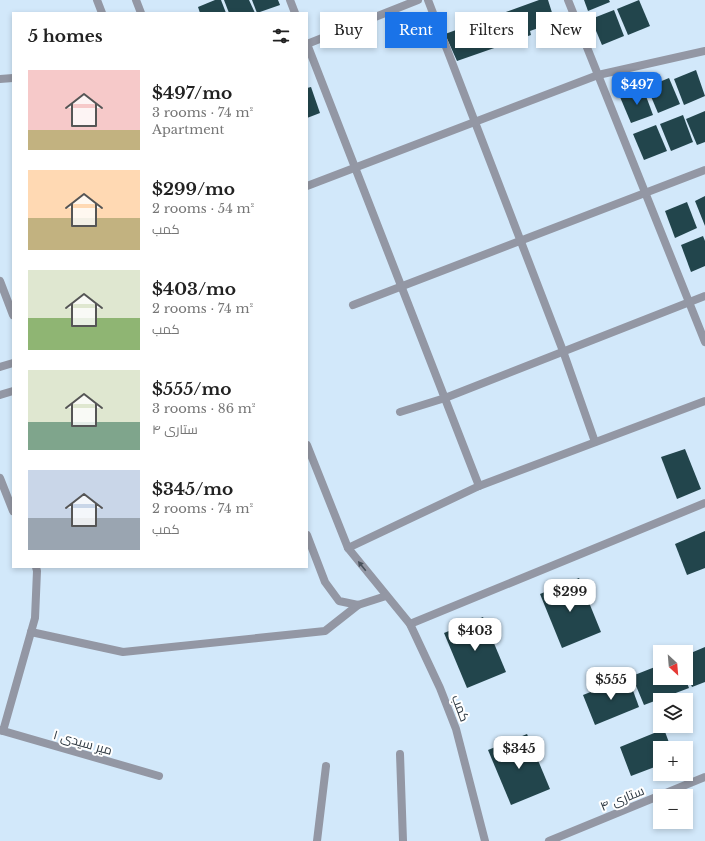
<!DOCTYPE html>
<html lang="en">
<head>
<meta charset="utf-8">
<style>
  :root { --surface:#fff; --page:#f6f6f6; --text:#222; --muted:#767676; --accent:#1a73e8 }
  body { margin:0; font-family:"Libre Baskerville",Cairo,serif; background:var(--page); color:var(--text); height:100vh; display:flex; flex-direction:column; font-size:15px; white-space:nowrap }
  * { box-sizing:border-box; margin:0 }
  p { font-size:13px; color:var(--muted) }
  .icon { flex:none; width:22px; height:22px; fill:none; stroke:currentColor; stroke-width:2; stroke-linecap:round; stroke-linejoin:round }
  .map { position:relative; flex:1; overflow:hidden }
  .details { position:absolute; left:12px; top:12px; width:296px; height:556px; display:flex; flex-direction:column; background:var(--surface); border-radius:0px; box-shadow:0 2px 6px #0003 }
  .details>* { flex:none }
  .hud { position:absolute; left:320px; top:12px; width:325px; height:36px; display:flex; gap:8px }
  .needle { width:26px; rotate:154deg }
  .fabs { position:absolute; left:653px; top:645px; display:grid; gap:8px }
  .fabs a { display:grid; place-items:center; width:40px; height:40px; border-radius:0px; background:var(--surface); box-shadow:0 2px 6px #0003; font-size:20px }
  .price { position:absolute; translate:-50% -34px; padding:0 9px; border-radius:8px; background:#fff; color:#222; font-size:13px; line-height:26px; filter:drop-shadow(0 1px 2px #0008) }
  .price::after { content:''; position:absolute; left:50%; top:24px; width:12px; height:9px; margin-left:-6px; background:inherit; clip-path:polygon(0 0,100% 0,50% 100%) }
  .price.active { background:var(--accent); color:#fff }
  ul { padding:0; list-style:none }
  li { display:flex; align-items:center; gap:12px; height:100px; padding:0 16px }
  li span { display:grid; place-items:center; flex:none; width:112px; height:80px; border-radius:0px; color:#555 }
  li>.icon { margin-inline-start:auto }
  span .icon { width:48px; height:48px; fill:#fffc; stroke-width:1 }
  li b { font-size:17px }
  h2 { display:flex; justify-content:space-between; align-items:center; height:48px; padding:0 16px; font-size:17px }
  .pill { padding:0 14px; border-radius:0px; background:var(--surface); box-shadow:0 2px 6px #0003; font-size:14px; line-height:36px }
  .pill.active { background:var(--accent); color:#fff }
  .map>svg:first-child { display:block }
</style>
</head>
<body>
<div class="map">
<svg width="705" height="841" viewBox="0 0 705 841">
  <rect width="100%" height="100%" fill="#d2e8fa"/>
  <g fill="#22454c">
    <path d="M215 0H221L226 13H200L198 7Z"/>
    <path d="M224 0H249L255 13H229Z"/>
    <path d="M252 0H278L280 5 257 13Z"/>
    <path d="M539 0H548L555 22 530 31 531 35 457 61 445 34Z"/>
    <path d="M584 0H609L610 2 588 11Z"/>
    <path d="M639 0 650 26 628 35 617 9Z"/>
    <path d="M614 10 624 36 602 45 591 19Z"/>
    <path d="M696 70 705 96 684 105 674 79Z"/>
    <path d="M669 78 680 104 658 113 647 87Z"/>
    <path d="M311 87 320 113 307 118V88Z"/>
    <path d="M643 88 653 115 631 123 620 97Z"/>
    <path d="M705 111V142L697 145 686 119Z"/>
    <path d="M683 115 693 142 671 151 660 124Z"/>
    <path d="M656 125 667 151 644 160 633 134Z"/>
    <path d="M705 196V226L695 201Z"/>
    <path d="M687 202 697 228 675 238 665 211Z"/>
    <path d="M703 236 705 241V266L691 272 681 245Z"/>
    <path d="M685 449 701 489 677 499 661 457Z"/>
    <path d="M705 531V568L687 575 675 544Z"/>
    <path d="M579 578 601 632 562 648 540 594Z"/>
    <path d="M483 617 506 672 467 688 444 633Z"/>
    <path d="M705 647V682L692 687 686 673V655Z"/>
    <path d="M660 665V678H685L689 688 644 705 632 676Z"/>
    <path d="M628 677 639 707 595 725 583 695Z"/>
    <path d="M664 729 671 748H660V765L631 776 620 747Z"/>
    <path d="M527 734 550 789 511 805 488 750Z"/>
  </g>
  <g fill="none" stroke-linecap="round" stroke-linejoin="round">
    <g stroke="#9397a4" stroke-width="8">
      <path d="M290 0 295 13"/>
      <path d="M428 0 563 351 595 442"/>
      <path d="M568 0 705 342"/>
      <path d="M307 44 479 486"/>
      <path d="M307 44 418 0"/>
      <path d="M0 79 13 78"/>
      <path d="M307 186 598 75 705 51"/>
      <path d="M0 281 13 315"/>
      <path d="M353 305 705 170"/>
      <path d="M400 412 445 398 705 296"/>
      <path d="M0 478 13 511"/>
      <path d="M348 548 479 486 705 401"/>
      <path d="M410 624 705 503"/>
      <path d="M31 632 123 652 325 631 358 605"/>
      <path d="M0 730 159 776"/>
      <path d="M3 731 35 618 37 571 36 567"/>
      <path d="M400 754 403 841"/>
      <path d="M317 841 326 766"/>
      <path d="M549 841 705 777"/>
    </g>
    <g stroke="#9397a4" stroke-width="8">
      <path d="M97 0 102 13"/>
      <path d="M136 0 141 13"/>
      <path d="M0 367 13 363"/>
      <path d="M0 395 13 391"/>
      <path d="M307 445 348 548 410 624 440 688 456 729 485 841"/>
      <path d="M307 535 325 582 339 601 358 605 386 596"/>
    </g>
  </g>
  <defs><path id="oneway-solid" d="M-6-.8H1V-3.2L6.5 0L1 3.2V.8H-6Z"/></defs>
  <use fill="#49525c" href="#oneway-solid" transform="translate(362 566) rotate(-129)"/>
  <g text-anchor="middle" stroke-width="4" stroke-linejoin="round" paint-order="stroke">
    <g font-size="13" fill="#303b44" stroke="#fff">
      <text transform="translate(461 708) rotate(69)" y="5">کمب</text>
      <text transform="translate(83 742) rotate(16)" y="5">میر سیدی ۱</text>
      <text transform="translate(622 798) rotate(-22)" y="5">ستاری ۴</text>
    </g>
  </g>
</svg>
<div class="fabs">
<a><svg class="needle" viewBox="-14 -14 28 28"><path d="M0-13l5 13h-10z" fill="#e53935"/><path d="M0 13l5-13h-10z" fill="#767676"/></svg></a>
<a><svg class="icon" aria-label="layers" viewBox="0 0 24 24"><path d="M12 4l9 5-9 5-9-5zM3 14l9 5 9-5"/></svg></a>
<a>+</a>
<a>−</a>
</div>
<b class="price active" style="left:637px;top:106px">$497</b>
<b class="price" style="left:570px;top:613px">$299</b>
<b class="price" style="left:475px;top:652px">$403</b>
<b class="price" style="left:611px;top:701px">$555</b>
<b class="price" style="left:519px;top:770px">$345</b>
<div class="hud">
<a class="pill">Buy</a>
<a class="pill active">Rent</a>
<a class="pill">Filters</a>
<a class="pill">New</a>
</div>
<section class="details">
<h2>5 homes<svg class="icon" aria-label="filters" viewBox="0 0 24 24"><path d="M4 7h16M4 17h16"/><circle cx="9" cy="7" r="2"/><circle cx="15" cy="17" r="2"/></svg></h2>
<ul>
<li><span style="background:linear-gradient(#f6c9c9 75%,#c2b280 0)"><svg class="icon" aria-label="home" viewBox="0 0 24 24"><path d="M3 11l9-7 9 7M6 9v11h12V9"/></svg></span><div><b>$497/mo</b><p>3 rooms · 74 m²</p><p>Apartment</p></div></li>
<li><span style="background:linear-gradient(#ffd9b3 60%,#c2b280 0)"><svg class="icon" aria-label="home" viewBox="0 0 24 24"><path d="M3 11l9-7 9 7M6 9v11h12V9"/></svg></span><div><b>$299/mo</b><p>2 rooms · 54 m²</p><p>کمب</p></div></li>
<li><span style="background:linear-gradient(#dfe7d0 60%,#8fb573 0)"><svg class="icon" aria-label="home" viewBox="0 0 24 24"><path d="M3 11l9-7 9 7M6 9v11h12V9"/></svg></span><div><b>$403/mo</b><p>2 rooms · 74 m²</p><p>کمب</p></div></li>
<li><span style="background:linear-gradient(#dfe7d0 65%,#7fa58c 0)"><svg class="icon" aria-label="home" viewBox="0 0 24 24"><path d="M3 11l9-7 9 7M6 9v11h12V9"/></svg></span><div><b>$555/mo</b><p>3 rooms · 86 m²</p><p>ستاری ۴</p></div></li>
<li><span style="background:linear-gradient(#c9d6e8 60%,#9aa5b1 0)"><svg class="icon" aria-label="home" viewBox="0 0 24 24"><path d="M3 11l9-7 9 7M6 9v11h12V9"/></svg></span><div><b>$345/mo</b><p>2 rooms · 74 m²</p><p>کمب</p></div></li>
</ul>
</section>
</div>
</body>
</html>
